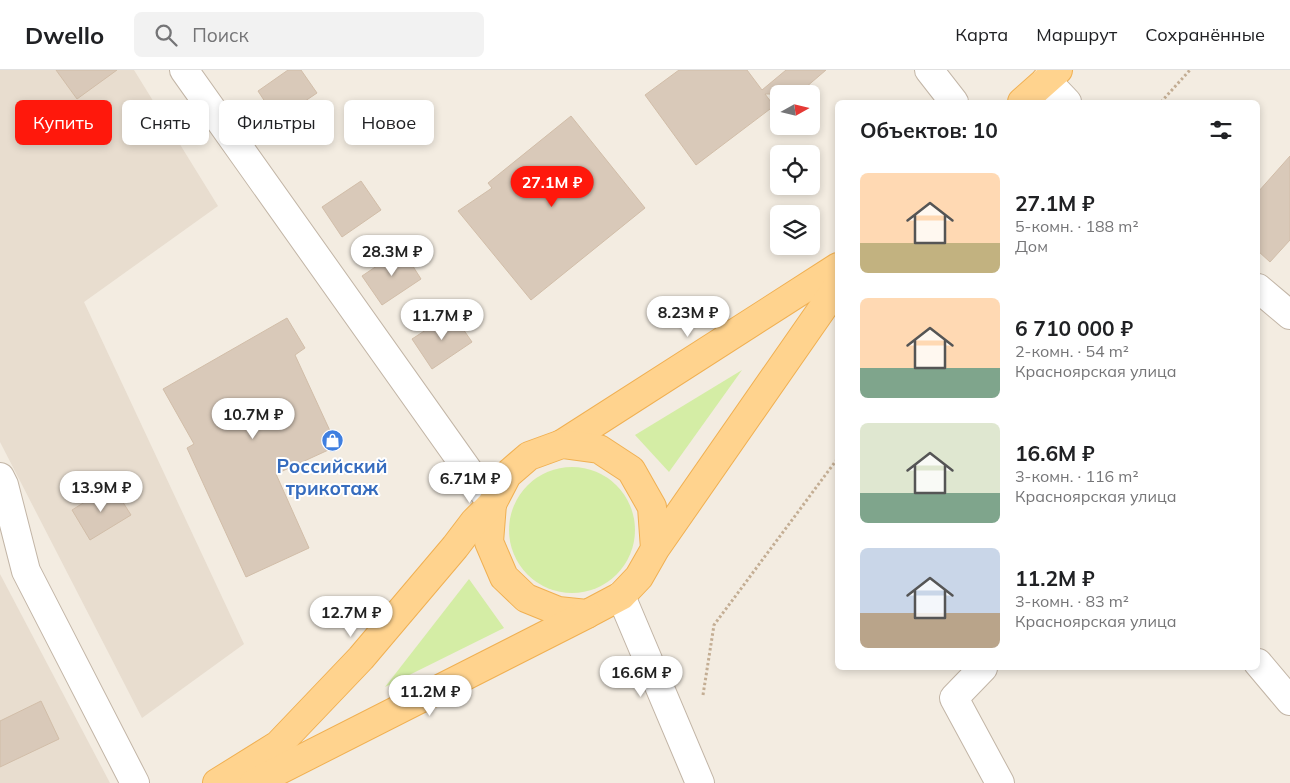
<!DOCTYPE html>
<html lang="ru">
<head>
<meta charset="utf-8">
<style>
  :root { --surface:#fff; --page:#f2f2f2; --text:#202124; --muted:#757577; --line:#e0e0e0; --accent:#ff180c }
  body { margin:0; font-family:Mulish,sans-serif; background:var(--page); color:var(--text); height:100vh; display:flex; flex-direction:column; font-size:19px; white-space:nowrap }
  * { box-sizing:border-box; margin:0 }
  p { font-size:16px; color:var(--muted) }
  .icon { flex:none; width:28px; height:28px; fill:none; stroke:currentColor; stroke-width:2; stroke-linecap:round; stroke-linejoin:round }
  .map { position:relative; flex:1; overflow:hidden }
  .side { position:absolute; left:835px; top:30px; width:425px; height:570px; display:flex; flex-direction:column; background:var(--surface); border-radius:8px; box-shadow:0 2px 8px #0003 }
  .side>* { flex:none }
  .hud { position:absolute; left:15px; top:30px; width:475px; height:45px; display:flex; gap:10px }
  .needle { width:32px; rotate:82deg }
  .tools { position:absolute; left:770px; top:15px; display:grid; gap:10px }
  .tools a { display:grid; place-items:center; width:50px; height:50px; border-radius:8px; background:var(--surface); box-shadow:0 2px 8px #0003; font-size:25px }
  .price { position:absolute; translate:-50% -42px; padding:0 11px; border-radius:18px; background:#fff; color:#222; font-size:16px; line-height:32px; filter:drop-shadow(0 1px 2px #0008) }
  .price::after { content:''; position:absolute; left:50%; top:30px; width:15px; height:11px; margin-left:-8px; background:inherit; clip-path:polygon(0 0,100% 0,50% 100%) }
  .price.on { background:var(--accent); color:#fff }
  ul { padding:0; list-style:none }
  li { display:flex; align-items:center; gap:15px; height:125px; padding:0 25px }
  li span { display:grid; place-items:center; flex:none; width:140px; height:100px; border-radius:8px; color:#555 }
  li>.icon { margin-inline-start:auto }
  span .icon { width:60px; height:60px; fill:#fffc; stroke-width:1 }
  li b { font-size:21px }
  h2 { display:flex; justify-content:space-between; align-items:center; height:60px; padding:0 25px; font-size:21px }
  .tag { padding:0 18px; border-radius:8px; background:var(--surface); box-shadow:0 2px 8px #0003; font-size:18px; line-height:45px }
  .tag.on { background:var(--accent); color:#fff }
  header { display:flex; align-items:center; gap:30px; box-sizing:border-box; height:70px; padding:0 25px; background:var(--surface); border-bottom:1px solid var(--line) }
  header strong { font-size:24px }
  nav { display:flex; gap:28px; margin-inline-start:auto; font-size:18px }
  .search { width:350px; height:45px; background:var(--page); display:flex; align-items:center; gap:12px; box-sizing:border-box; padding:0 18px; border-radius:8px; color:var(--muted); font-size:19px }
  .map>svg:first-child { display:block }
</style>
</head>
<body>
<header>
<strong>Dwello</strong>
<div class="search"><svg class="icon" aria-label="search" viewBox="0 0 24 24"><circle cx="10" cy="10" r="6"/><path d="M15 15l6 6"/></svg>Поиск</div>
<nav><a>Карта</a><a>Маршрут</a><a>Сохранённые</a></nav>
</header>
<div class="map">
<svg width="1290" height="713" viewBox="0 0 1290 713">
  <rect width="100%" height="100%" fill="#f3ece1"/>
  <g fill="#e8ddcf">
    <path d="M0 0H134L218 136 84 232 244 574 142 648 0 372Z"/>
    <path d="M0 504 110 713H0Z"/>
  </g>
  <g fill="#d4eda5">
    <path d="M742 300 669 402 635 365Z"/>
    <circle cx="572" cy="460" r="63"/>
    <path d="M469 509 504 558 385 617Z"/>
  </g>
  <g fill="#d9c9b9" stroke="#d1bda8">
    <path d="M56 0H117L77 29Z"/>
    <path d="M288 0H301L317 23 277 50 258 21Z"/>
    <path d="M679 0H747L762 20 786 0H826L798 24H765L774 36 696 95 645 25Z"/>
    <path d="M571 46 645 138 531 230 458 141 492 118 488 113Z"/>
    <path d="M1290 86V170L1270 192 1258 181V122Z"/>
    <path d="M361 111 381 140 342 167 322 137Z"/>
    <path d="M402 179 421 209 382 235 362 206Z"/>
    <path d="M452 243 472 272 432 299 412 269Z"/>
    <path d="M287 248 305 278 295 285 337 376 276 404 309 478 246 507 187 378 194 374 163 319Z"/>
    <path d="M112 415 131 445 90 470 72 440Z"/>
    <path d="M41 631 59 669 0 697V651Z"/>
  </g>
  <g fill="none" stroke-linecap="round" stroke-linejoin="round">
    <defs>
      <g id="minor">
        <path d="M184 0 492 434"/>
        <path d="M929 0 954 32"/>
        <path d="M1046 10 1067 32"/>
        <path d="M1258 218 1290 245"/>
        <path d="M0 407 4 415 26 501 135 713"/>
        <path d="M621 526 700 713"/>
        <path d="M1258 593 1290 631"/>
        <path d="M983 598 954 628 1000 713"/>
      </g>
      <g id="major">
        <path d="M1022 32 1058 0"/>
        <path d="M562 374 838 197"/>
        <path d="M655 479 652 437 631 400 599 379 562 374 529 386 507 405 492 434 489 472 504 507 526 528 558 541 587 544 621 526 639 507 655 479 838 216"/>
        <path d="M217 713 278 675 361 588 455 477 474 452 492 434"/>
        <path d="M254 713 587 544"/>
      </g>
    </defs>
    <use href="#minor" stroke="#c2b5a6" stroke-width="30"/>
    <use href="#major" stroke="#f0b052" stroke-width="30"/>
    <g stroke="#c3ad93" stroke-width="3" stroke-dasharray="2.5 2.5" stroke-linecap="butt">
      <path d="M1161 32 1190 0"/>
      <path d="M703 625 714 555 838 388"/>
    </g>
    <use href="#minor" stroke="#fff" stroke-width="28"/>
    <use href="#major" stroke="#ffd38e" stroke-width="28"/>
  </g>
  <defs>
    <symbol id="shop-disc" viewBox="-11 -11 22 22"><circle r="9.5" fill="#3f7fe0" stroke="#fff"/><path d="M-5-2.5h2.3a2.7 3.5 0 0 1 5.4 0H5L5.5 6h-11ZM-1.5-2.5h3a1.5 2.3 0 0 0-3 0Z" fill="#fff"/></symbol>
  </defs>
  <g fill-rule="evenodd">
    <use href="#shop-disc" x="320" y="358" width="25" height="25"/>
  </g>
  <g text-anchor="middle" stroke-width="4" stroke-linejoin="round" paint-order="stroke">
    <g font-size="19" font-weight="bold" fill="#366cbe" stroke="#fff">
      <text x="332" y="403">Российский<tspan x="332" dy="22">трикотаж</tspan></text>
    </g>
  </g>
</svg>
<div class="tools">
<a><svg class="needle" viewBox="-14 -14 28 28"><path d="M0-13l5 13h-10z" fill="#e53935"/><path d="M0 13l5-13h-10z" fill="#757577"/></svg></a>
<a><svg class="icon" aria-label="locate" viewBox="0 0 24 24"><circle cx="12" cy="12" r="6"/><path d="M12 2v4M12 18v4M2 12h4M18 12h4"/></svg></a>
<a><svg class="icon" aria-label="layers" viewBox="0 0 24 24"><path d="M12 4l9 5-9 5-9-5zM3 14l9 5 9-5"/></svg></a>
</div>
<b class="price on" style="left:552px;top:138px">27.1M ₽</b>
<b class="price" style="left:392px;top:207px">28.3M ₽</b>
<b class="price" style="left:688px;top:268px">8.23M ₽</b>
<b class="price" style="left:442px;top:271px">11.7M ₽</b>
<b class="price" style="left:253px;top:370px">10.7M ₽</b>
<b class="price" style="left:470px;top:434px">6.71M ₽</b>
<b class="price" style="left:101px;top:443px">13.9M ₽</b>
<b class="price" style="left:351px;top:568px">12.7M ₽</b>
<b class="price" style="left:641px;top:628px">16.6M ₽</b>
<b class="price" style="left:430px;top:647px">11.2M ₽</b>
<div class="hud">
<a class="tag on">Купить</a>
<a class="tag">Снять</a>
<a class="tag">Фильтры</a>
<a class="tag">Новое</a>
</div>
<section class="side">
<h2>Объектов: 10<svg class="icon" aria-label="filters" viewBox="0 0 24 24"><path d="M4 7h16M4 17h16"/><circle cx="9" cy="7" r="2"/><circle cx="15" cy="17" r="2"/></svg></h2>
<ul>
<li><span style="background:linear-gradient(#ffd9b3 70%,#c2b280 0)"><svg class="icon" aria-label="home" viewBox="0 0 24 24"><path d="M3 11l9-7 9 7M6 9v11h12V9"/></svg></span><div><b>27.1M ₽</b><p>5-комн. · 188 m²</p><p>Дом</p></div></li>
<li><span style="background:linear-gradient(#ffd9b3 70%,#7fa58c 0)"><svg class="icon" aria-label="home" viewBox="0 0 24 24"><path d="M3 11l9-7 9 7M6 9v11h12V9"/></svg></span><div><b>6 710 000 ₽</b><p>2-комн. · 54 m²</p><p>Красноярская улица</p></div></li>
<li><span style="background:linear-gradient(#dfe7d0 70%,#7fa58c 0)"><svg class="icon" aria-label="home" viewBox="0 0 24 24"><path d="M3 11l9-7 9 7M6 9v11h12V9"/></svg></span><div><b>16.6M ₽</b><p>3-комн. · 116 m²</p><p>Красноярская улица</p></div></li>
<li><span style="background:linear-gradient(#c9d6e8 65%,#b9a48a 0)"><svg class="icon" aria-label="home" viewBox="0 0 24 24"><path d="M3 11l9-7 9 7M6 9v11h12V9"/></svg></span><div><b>11.2M ₽</b><p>3-комн. · 83 m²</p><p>Красноярская улица</p></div></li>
</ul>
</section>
</div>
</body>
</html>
